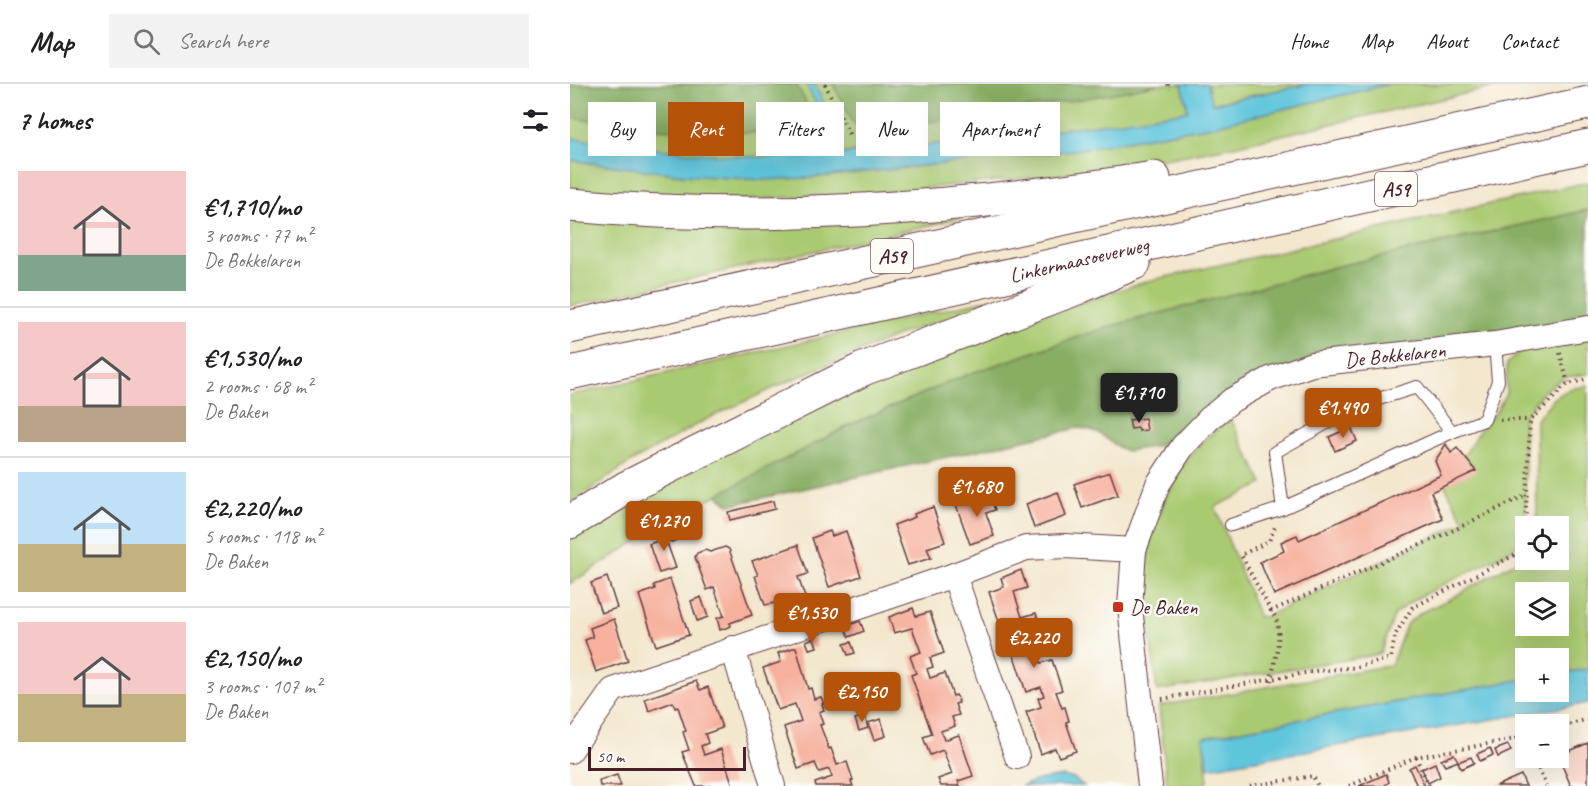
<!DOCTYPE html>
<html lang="en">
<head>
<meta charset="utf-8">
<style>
  :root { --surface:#fff; --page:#f2f2f2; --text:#202124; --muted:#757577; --line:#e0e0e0; --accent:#b45309 }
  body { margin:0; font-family:Caveat,sans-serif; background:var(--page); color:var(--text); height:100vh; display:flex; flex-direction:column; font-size:22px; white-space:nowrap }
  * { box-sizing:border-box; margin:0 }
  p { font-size:20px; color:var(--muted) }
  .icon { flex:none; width:33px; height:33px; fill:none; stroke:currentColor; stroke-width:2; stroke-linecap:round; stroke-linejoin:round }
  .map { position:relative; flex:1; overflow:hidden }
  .side { display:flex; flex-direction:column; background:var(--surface); width:570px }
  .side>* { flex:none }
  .banner { position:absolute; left:18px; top:18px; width:570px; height:54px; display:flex; gap:12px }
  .tools { position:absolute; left:945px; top:432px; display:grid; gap:12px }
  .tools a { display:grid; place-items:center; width:54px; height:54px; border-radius:0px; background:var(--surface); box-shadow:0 6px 24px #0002; font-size:30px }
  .scale { position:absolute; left:18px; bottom:15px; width:158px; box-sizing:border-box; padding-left:6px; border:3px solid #4a1f2b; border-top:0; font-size:16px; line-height:21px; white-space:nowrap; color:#4a1f2b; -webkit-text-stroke:4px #fdfcf7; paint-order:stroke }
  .price { position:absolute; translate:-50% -51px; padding:0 14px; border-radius:6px; background:var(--accent); color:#fff; font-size:20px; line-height:39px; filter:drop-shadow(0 2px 3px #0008) }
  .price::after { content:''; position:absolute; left:50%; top:36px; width:18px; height:14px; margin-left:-9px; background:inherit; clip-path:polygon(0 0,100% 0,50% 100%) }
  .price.current { background:#222; color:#fff }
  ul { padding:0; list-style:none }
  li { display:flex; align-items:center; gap:18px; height:150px; padding:0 18px }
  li+li { border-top:2px solid var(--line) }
  li span { display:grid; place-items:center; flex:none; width:168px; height:120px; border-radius:0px; color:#555 }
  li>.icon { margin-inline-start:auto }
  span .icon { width:72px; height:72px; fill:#fffc; stroke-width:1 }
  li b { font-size:26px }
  h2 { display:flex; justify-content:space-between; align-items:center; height:72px; padding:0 18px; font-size:26px }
  .chip { padding:0 21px; border-radius:0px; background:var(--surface); box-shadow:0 6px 24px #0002; font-size:21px; line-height:54px }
  .chip.current { background:var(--accent); color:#fff }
  header { display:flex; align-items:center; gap:36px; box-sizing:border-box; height:84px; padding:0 30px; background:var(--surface); border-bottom:2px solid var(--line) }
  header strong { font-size:28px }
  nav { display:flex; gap:33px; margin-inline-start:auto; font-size:21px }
  .search { width:420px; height:54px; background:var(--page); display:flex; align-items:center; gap:15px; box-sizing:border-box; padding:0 21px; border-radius:0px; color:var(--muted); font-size:22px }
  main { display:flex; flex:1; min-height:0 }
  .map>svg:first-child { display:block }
</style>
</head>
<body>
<header>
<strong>Map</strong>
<div class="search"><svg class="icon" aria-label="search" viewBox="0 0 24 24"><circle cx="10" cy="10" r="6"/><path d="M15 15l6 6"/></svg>Search here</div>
<nav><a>Home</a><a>Map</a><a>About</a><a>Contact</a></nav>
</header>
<main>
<section class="side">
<h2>7 homes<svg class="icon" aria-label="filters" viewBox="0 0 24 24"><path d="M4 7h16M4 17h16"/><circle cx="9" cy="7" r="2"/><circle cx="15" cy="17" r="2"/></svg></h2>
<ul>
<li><span style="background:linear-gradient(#f6c9c9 70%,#7fa58c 0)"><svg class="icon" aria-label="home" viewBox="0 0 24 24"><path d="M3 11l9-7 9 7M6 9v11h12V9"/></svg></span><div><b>€1,710/mo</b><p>3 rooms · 77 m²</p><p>De Bokkelaren</p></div></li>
<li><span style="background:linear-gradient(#f6c9c9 70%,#b9a48a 0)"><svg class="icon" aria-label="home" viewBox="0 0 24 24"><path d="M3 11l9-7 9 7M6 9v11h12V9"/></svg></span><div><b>€1,530/mo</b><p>2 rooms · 68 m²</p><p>De Baken</p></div></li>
<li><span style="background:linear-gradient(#bfe0f5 60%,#c2b280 0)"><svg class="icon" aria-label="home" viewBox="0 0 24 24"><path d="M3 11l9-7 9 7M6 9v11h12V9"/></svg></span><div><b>€2,220/mo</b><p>5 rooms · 118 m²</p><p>De Baken</p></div></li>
<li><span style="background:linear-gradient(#f6c9c9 60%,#c2b280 0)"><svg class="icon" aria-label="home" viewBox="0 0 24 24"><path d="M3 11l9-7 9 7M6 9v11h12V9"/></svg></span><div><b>€2,150/mo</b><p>3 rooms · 107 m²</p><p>De Baken</p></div></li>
</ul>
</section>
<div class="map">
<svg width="1018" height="702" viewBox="0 0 1018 702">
  <rect width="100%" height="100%" fill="#fdfcf7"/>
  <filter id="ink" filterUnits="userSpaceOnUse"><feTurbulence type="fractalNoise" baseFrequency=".0167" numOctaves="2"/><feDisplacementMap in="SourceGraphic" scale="12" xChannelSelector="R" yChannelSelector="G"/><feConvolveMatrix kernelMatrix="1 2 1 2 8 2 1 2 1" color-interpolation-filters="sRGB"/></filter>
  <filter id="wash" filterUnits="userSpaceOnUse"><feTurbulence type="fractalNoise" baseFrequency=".008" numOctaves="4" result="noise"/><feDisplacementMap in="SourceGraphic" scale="24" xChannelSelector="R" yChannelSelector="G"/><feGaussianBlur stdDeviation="1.35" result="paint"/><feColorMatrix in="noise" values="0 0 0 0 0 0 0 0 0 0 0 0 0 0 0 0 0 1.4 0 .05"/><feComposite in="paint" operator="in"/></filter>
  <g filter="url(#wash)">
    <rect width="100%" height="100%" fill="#f3e7cd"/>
    <g fill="#aaca72" stroke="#7a744e" stroke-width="1.5" fill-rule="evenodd">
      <path d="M0 0H612L618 27 499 46 236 73 191 74 115 69 0 54Z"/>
      <path d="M637 0H739L641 20Z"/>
      <path d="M819 0H939L659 63 535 86 317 108 168 116 0 109V76L114 91 238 94 504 66 642 42Z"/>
      <path d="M1018 98V126L765 183 538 243 396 291 280 341 98 437 0 500V449L204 338 452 237 578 197Z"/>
      <path d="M427 126 0 222V130Z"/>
      <path d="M421 215 400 227 334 249 221 296 137 335 61 378 0 419V311Z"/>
      <path d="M1018 253V290L994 293 975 306 954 332 956 437 950 459 938 468 845 515 825 530 810 570 587 607C583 573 577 537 576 503 574 443 608 370 658 337L662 338 693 400 645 423 689 533 697 532 895 438 875 402 912 343 926 328 936 309 937 279 952 266Z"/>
      <path d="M1018 302V585L989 590 988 574H956L955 595 639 652 633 654 638 696 633 702H597L589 622 821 581 837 539 852 528 880 515 945 478 955 470 956 476H988V442H967L966 336 983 315 999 305ZM956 508H988V542H956Z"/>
    </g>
    <g fill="#87ae64" stroke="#686648" stroke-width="1.5">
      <path d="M0 0H226L245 35 246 44 236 49 135 48 74 44 2 34H0Z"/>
      <path d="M263 0H590C495 20 400 34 303 44H290L282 37Z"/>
      <path d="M1018 126V234C951 245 884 256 816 263 794 265 773 264 751 267L601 360 557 367C537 361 535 345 508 344L160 421 147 411 280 341 396 291 538 243 765 183Z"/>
    </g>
    <g fill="#5ec5db" stroke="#547283" stroke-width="1.5">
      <path d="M236 0H244L264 40V44L261 45 257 41Z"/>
      <path d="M612 0H637L642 20 739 0H819L642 42 504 66 238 94 192 96 114 91 0 76V54C63 62 126 71 189 73 245 75 302 67 357 61 444 52 531 41 618 27Z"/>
      <path d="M1018 585V619L638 684 633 654 639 652 955 595 956 608H988L989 590Z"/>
      <path d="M493 692 505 695 514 702H451L468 696Z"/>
    </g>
    <g id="blocks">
      <g fill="#f6b09d">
        <path d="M575 334 577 346 569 347 568 344 561 345 559 336Z"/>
        <path d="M781 343 787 357 765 367 759 353Z"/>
        <path d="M876 360 881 369 887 364 906 387 861 408 873 435 704 511 690 478 714 467 711 458 727 451 729 456 871 391 865 377Z"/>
        <path d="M540 388 548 411 512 424 504 400Z"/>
        <path d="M488 408 496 432 464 444 456 420Z"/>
        <path d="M419 409 425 426 416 429 424 452 400 460 386 421Z"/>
        <path d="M203 417 205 425 160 436 158 428Z"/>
        <path d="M363 423 375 458 357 464 361 474 338 481 324 441 345 433 344 430Z"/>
        <path d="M102 444 107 446 109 451 107 456 102 458 96 456 106 484 89 489 79 460 96 454 95 451 97 446Z"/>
        <path d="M260 447 262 452 276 447 291 492 259 503 242 454Z"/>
        <path d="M228 461 238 490 228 493 235 513 211 521 210 518 195 521 185 492 188 491 182 477Z"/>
        <path d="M155 463 159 465 182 531 160 539 161 542 150 546 147 534 154 532 144 503 137 506 125 473 127 469 135 466 140 468Z"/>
        <path d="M451 486 457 504 444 508 452 533 466 529 477 563 467 567 471 579 482 576 492 606 486 608 492 624 495 623 499 637 496 638 506 667 489 673 485 664 471 670 456 628 471 623 468 614 474 612 471 603 456 608 442 566 457 561 451 543 433 549 419 508 434 503 431 494Z"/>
        <path d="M37 493 47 524 31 529 21 499Z"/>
        <path d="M100 495 119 551 86 562 69 511 85 505 84 501Z"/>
        <path d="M131 513 138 533 127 537 121 517Z"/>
        <path d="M343 524 346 532 360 528 374 569 360 574 363 583 357 585 360 594 375 589 383 612 386 611 389 619 385 620 389 631 382 633 385 642 371 647 374 656 389 651 403 692 388 697 390 702H371L368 695 382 690 373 666 360 671 353 653 362 650 341 591 346 589 340 572 351 568 342 544 324 549 319 533Z"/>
        <path d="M44 535 58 577 26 588 15 556 23 553 20 544Z"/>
        <path d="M290 537 294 547 279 553 275 543Z"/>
        <path d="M244 554 247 563 239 565 236 557Z"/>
        <path d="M281 558 285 569 278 571 274 560Z"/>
        <path d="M226 563 238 605 241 604 244 615 251 613 254 620H252L254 626 249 628 253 640 250 641 259 665 261 664 267 681 277 678 283 696 281 697 283 702H246L245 699 262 693 259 685 249 688 245 679 228 685 214 643 231 637 225 620 208 626 193 584 211 578 208 569Z"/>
        <path d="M126 597 130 606 138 603 152 644 135 650 138 659 131 662 134 671 151 665 163 702H126L112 668 119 666 113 648 116 647 108 623 105 624 103 618 79 627 75 615Z"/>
        <path d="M301 606 307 623 294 628 291 618 286 620 282 618 280 613Z"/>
        <path d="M295 632 298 644 289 647 285 635Z"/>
        <path d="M311 635 316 652 304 656 298 639Z"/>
        <path d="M1018 659V702H1001L988 672Z"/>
        <path d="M938 661 941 667 928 673 925 666Z"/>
        <path d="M920 664 923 671 910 677 907 670Z"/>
        <path d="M884 670 888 677 875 682 871 676Z"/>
        <path d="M901 673 904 679 891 685 888 678Z"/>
        <path d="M865 679 870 693 858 699 852 685Z"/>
        <path d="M845 681 851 694 855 702H847L839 684Z"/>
        <path d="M816 690 819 698 814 702H789Z"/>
        <path d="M47 691 51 702H30L29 697Z"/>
        <path d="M951 691 956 702H926L935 698Z"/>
      </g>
    </g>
  </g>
  <g filter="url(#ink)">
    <use href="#blocks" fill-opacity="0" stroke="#633d43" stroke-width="1.5"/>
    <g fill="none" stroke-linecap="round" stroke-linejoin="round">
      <defs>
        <g id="lane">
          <path d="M713 424 705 368 789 321 847 303 882 348"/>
          <path d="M661 441 713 424 882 348 914 336 928 297 925 260"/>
        </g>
        <g id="street">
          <path d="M384 491 447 673"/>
          <path d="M163 564 203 702"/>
          <path d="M0 667 43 606 384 491 456 464 495 462 564 466"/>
          <path d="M580 702 560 523 564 466 588 400 613 362 640 334 662 316 700 295 742 280 925 260 1018 244"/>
        </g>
        <g id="highway">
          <path d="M0 121C198 139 388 125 584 94"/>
          <path d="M0 243 1018 19"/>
          <path d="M0 289 1018 62"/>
          <path d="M0 438 56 404 293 285 507 204 564 179"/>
        </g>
      </defs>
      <use href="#lane" stroke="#633d43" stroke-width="14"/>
      <use href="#street" stroke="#633d43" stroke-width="26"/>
      <use href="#highway" stroke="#633d43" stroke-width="35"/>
      <g stroke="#633d43" stroke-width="4" stroke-dasharray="1.5 4.5" stroke-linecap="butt">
        <path d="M255 0 280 52"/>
        <path d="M598 0 599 6"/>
        <path d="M990 269 998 300"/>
        <path d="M930 336H960"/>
        <path d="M701 527 671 471 699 457 705 443"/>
        <path d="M701 597C704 577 716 543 701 527L884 446 956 411"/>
        <path d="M592 615 746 587 788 583 821 574 825 551 842 524 954 466 960 336 998 300 1018 295"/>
        <path d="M988 644 1018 635"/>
        <path d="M846 673 859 702"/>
        <path d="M964 674 976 702"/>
        <path d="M680 702 743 692 748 702"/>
        <path d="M779 702 846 673 956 653"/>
      </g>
      <use href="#lane" stroke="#fff" stroke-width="12"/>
      <use href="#street" stroke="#fff" stroke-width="24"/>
      <use href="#highway" stroke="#fff" stroke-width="33"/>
    </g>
  </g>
  <rect fill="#c8321e" stroke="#fdfcf7" stroke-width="2" x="542" y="517" width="12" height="12" rx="3"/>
  <g text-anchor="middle" stroke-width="4.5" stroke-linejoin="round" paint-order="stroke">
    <g fill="#fdfcf7" stroke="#806168" stroke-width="1.5">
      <rect x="805" y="88" width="42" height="34" rx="4.5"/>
      <rect x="301" y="155" width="42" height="34" rx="4.5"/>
    </g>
    <g font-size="20" font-weight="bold" fill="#4a1f2b">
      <text x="826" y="112">A59</text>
      <text x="322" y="179">A59</text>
    </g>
    <g font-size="21" fill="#4a1f2b" stroke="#fdfcf7">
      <text transform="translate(509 176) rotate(-13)" y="7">Linkermaasoeverweg</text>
      <text transform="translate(825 271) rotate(-6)" y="7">De Bokkelaren</text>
    </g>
    <g font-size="21" fill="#4a1f2b" stroke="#fdfcf7" text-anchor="start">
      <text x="560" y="530">De Baken</text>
    </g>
  </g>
</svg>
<div class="tools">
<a><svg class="icon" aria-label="locate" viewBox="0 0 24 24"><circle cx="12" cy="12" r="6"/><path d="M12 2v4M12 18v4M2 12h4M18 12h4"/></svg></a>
<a><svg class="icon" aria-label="layers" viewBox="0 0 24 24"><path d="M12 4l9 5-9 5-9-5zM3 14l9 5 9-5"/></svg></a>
<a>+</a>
<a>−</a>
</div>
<div class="scale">50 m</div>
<b class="price current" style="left:569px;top:340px">€1,710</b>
<b class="price" style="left:773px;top:355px">€1,490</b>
<b class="price" style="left:407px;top:434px">€1,680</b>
<b class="price" style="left:94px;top:468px">€1,270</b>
<b class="price" style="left:242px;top:560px">€1,530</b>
<b class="price" style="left:464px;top:585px">€2,220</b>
<b class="price" style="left:292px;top:639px">€2,150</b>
<div class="banner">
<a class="chip">Buy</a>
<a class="chip current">Rent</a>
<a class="chip">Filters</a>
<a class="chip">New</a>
<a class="chip">Apartment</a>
</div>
</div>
</main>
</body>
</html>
